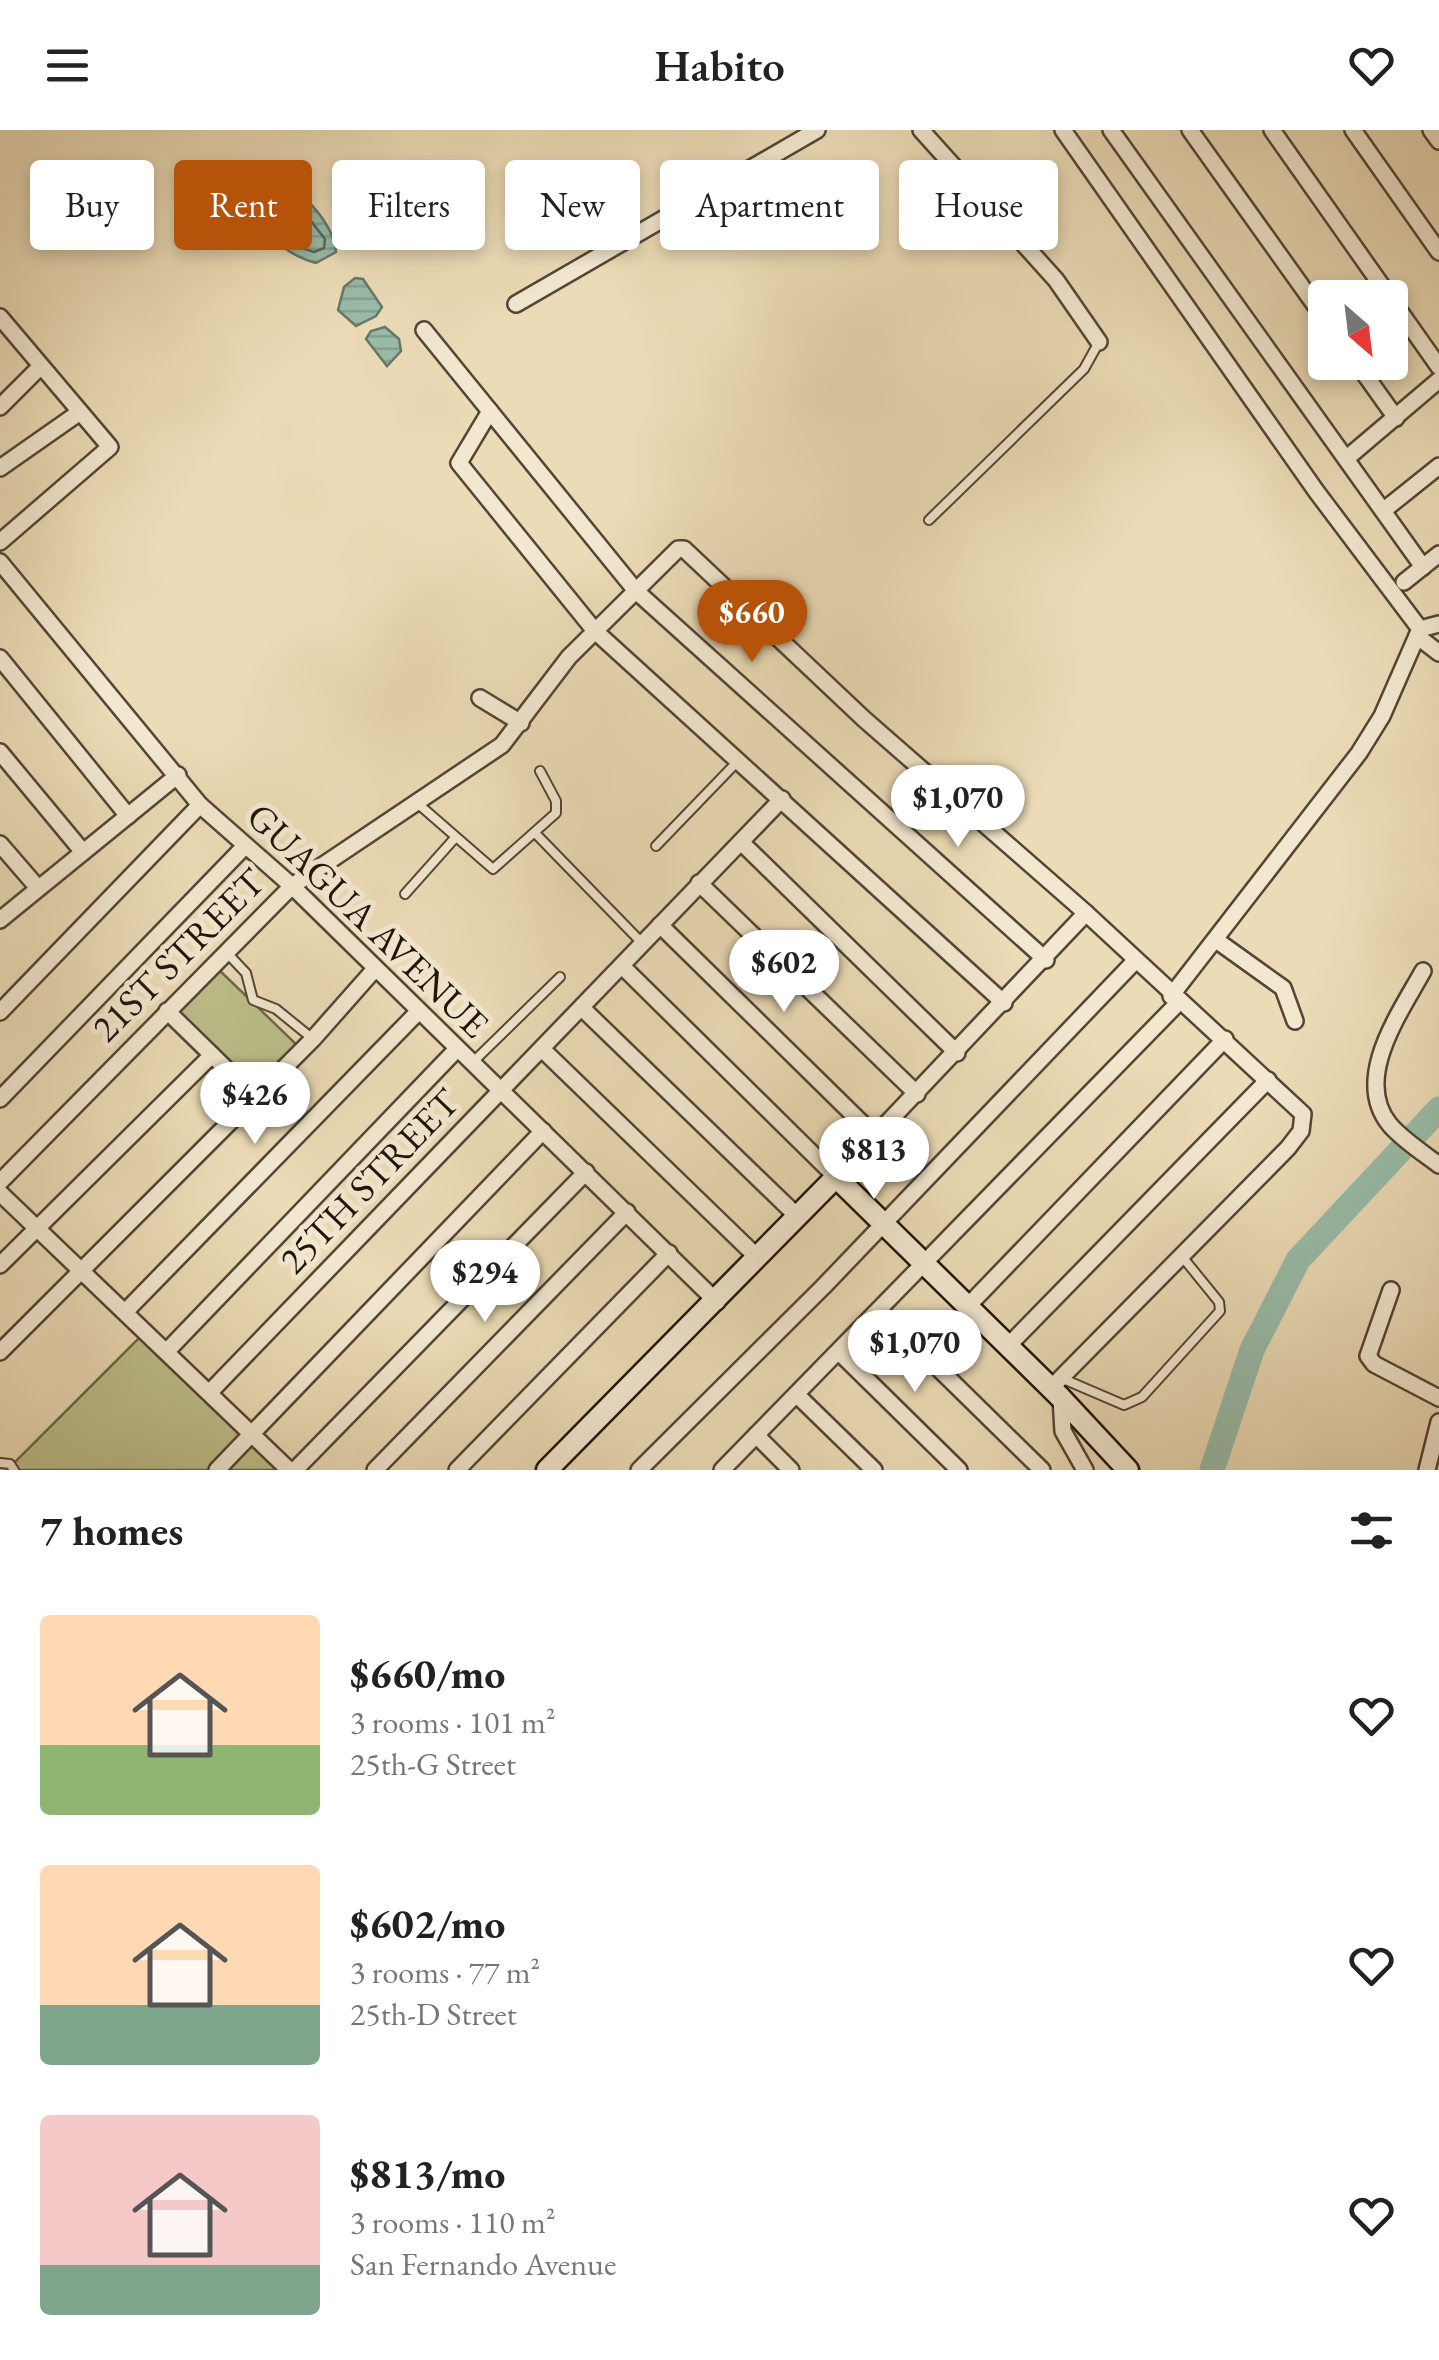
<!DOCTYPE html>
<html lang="en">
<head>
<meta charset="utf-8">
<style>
  :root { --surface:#fff; --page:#f2f2f2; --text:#222; --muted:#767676; --accent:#b45309 }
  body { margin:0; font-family:"EB Garamond",serif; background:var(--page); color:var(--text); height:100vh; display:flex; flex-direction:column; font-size:38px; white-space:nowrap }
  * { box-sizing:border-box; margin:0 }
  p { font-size:32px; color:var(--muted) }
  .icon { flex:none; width:55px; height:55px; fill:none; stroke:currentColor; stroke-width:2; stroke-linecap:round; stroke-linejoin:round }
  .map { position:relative; height:1340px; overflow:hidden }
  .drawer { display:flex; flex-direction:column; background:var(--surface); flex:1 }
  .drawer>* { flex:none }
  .guide { position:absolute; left:30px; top:30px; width:1380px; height:90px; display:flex; gap:20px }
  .needle { width:65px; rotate:152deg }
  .tools { position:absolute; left:1308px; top:150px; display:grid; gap:20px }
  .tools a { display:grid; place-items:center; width:100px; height:100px; border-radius:10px; background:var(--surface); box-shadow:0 5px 15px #0003; font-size:50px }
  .price { position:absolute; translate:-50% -85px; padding:0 22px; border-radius:35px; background:#fff; color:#222; font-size:32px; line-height:65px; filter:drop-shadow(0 2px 5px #0008) }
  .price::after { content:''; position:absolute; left:50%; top:60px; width:30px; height:22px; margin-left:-15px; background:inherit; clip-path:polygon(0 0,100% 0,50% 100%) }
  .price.active { background:var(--accent); color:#fff }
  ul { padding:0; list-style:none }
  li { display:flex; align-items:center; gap:30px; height:250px; padding:0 40px }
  li span { display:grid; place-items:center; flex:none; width:280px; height:200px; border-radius:10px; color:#555 }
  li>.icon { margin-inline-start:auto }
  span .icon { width:120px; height:120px; fill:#fffc; stroke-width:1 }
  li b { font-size:42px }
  h2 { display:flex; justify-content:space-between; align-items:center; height:120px; padding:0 40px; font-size:42px }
  .tag { padding:0 35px; border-radius:10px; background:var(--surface); box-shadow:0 5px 15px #0003; font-size:35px; line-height:90px }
  .tag.active { background:var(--accent); color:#fff }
  header { display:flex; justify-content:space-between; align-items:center; height:130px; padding:0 40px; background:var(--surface); font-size:45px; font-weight:600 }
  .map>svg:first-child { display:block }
</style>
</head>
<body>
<header><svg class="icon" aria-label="menu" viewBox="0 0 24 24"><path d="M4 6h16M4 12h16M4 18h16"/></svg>Habito<svg class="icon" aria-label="heart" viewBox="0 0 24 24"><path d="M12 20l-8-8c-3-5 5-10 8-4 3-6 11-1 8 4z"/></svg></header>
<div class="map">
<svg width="1439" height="1340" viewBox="0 0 1439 1340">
  <defs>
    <pattern id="water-rules" width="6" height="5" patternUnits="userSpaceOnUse" patternTransform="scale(2.5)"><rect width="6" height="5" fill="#99bca9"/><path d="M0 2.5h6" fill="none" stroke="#84a190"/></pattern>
  </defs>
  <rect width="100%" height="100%" fill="#ebdbb6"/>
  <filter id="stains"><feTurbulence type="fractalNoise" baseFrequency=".002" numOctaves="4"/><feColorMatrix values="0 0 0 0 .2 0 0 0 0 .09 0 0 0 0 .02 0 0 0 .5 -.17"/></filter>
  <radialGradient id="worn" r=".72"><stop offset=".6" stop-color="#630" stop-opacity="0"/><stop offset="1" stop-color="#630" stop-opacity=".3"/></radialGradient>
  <g fill="#bcbf8b" stroke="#6e694a" stroke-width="2.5">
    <path d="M216 837 299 917 256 961 174 881Z"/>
    <path d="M147 1200 287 1340H7Z"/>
  </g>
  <g fill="url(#water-rules)" stroke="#697869" stroke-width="2.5">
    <path d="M271 45C298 55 334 93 336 122L316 133C282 124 244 91 256 54Z"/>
    <path d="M355 148 363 149 382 177 376 186 356 196 338 180 344 157Z"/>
    <path d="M385 197 399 209 401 221 387 236 366 209 371 201Z"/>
  </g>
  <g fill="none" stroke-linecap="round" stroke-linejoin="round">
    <path stroke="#5d6858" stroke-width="2.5" d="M270 57C291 61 312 93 325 109L324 118 314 122C290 117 267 92 262 69Z"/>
    <path stroke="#99bca9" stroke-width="25" d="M1212 1340 1252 1220 1298 1130 1439 979"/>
    <defs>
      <g id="service">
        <path d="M929 390 1084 239 1099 212"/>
        <path d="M416 672 493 739 556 683V671L540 641"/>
        <path d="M536 704 644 815"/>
        <path d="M656 716 737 632"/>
        <path d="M405 764 454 709"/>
        <path d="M227 823 246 843 253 870 276 879 313 909"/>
        <path d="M471 934 560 847"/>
        <path d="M1061 1248 1124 1275 1142 1267 1220 1181 1219 1172 1180 1124"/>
        <path d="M0 1333 10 1334 14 1340"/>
      </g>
      <g id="minor">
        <path d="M921 0 1056 150 1099 212"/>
        <path d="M1063 0 1316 361 1420 499"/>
        <path d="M1111 0 1423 437"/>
        <path d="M1190 0 1325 189"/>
        <path d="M1272 0 1439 237"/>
        <path d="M1353 0 1439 122"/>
        <path d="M1431 0 1439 11"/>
        <path d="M516 174 817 0"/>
        <path d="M0 187 110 317 0 412"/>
        <path d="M424 200 636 461 1046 830"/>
        <path d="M1356 232 1396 288"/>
        <path d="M0 277 40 237"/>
        <path d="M490 281 459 333 595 501 1004 873"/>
        <path d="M1347 328 1439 250"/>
        <path d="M0 338 80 282"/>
        <path d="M1384 380 1439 336"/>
        <path d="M0 432 200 675 292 756 717 1172"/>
        <path d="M1404 452 1439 424"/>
        <path d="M1417 506 1439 523"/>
        <path d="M0 528 128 686"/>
        <path d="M480 568 521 593"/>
        <path d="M0 622 83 722"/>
        <path d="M741 712 957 923"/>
        <path d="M0 714 38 758"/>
        <path d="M699 753 917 964"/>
        <path d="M0 790 178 645"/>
        <path d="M660 795 875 1006"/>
        <path d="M1216 810 1283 858 1295 891"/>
        <path d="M623 837 836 1047 1086 783"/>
        <path d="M1423 841C1400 883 1352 949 1390 995 1403 1010 1423 1023 1439 1035"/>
        <path d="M1171 866 1359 623 1382 586 1420 499 1439 494"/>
        <path d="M583 879 797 1086"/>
        <path d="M167 881 254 966"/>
        <path d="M0 882 200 675"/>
        <path d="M543 920 758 1128"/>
        <path d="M0 969 244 717"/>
        <path d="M0 1052 292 756 502 615 569 527 678 419H684L864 589 1086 783 1303 984 1301 1001 1288 1018 1051 1258"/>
        <path d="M0 1063 289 1340"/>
        <path d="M0 1135 212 925"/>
        <path d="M1391 1160 1368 1226 1374 1234 1439 1268"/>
        <path d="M966 1178 1225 909"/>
        <path d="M879 1180 1042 1340"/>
        <path d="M125 1182 417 883"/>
        <path d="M1007 1217 1268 950"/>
        <path d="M167 1221 456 920"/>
        <path d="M0 1222 313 909 374 840"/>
        <path d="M839 1222 959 1340"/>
        <path d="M210 1262 782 669"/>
        <path d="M797 1265 874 1340"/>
        <path d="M1061 1268 1063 1301 1085 1340"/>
        <path d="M756 1305 791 1340"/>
        <path d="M217 1340 543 1001"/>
        <path d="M295 1340 586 1042"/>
        <path d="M375 1340 627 1082"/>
        <path d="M457 1340 669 1123"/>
        <path d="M639 1340 823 1157 1136 830"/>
        <path d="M722 1340 1179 872"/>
        <path d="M1427 1340 1439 1292"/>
      </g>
      <path id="secondary" d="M547 1340 836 1047 1061 1268 1128 1340"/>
    </defs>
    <use href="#service" stroke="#544534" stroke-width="12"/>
    <use href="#minor" stroke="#544534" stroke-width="20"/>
    <use href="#secondary" stroke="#211308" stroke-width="25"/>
    <use href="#service" stroke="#f2e8d0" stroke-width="8"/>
    <use href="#minor" stroke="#f2e8d0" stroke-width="15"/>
    <use href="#secondary" stroke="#f2e8d0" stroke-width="20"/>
  </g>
  <g text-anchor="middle" stroke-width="10" stroke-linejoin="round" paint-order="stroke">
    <g font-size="38" fill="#211308" stroke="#f2e8d0">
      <text transform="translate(368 790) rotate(44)" y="13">GUAGUA AVENUE</text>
      <text transform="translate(178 825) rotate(-45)" y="13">21ST STREET</text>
      <text transform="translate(369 1051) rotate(-46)" y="13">25TH STREET</text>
    </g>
  </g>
  <rect width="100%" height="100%" filter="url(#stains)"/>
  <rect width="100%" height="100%" fill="url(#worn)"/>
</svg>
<div class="tools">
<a><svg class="needle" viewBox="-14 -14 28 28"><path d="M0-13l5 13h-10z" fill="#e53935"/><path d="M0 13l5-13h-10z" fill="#767676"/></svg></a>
</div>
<b class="price active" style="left:752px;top:535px">$660</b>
<b class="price" style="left:958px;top:720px">$1,070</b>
<b class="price" style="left:784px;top:885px">$602</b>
<b class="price" style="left:255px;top:1017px">$426</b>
<b class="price" style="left:874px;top:1072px">$813</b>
<b class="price" style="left:485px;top:1195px">$294</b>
<b class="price" style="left:915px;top:1265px">$1,070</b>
<div class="guide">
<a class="tag">Buy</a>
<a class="tag active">Rent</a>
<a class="tag">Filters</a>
<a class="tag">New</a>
<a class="tag">Apartment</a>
<a class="tag">House</a>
</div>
</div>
<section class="drawer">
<h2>7 homes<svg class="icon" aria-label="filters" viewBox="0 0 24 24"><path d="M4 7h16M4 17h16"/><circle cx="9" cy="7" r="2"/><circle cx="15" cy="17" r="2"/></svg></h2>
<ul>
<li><span style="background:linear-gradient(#ffd9b3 65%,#8fb573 0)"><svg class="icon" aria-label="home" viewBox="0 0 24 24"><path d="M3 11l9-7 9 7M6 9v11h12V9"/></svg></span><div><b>$660/mo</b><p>3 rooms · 101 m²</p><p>25th-G Street</p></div><svg class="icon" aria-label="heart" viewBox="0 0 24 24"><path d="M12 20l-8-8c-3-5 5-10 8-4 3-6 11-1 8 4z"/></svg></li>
<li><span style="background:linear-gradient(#ffd9b3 70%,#7fa58c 0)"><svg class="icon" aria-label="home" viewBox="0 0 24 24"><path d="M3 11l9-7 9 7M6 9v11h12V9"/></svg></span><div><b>$602/mo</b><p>3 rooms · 77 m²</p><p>25th-D Street</p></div><svg class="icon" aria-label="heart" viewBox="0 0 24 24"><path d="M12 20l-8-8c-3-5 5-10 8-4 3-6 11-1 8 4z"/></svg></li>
<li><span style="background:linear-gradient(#f6c9c9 75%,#7fa58c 0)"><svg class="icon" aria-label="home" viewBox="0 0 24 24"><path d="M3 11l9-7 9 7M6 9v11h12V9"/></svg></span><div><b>$813/mo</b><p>3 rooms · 110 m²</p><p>San Fernando Avenue</p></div><svg class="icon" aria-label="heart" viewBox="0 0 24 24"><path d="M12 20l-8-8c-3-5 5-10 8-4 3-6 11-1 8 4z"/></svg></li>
</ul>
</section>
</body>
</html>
